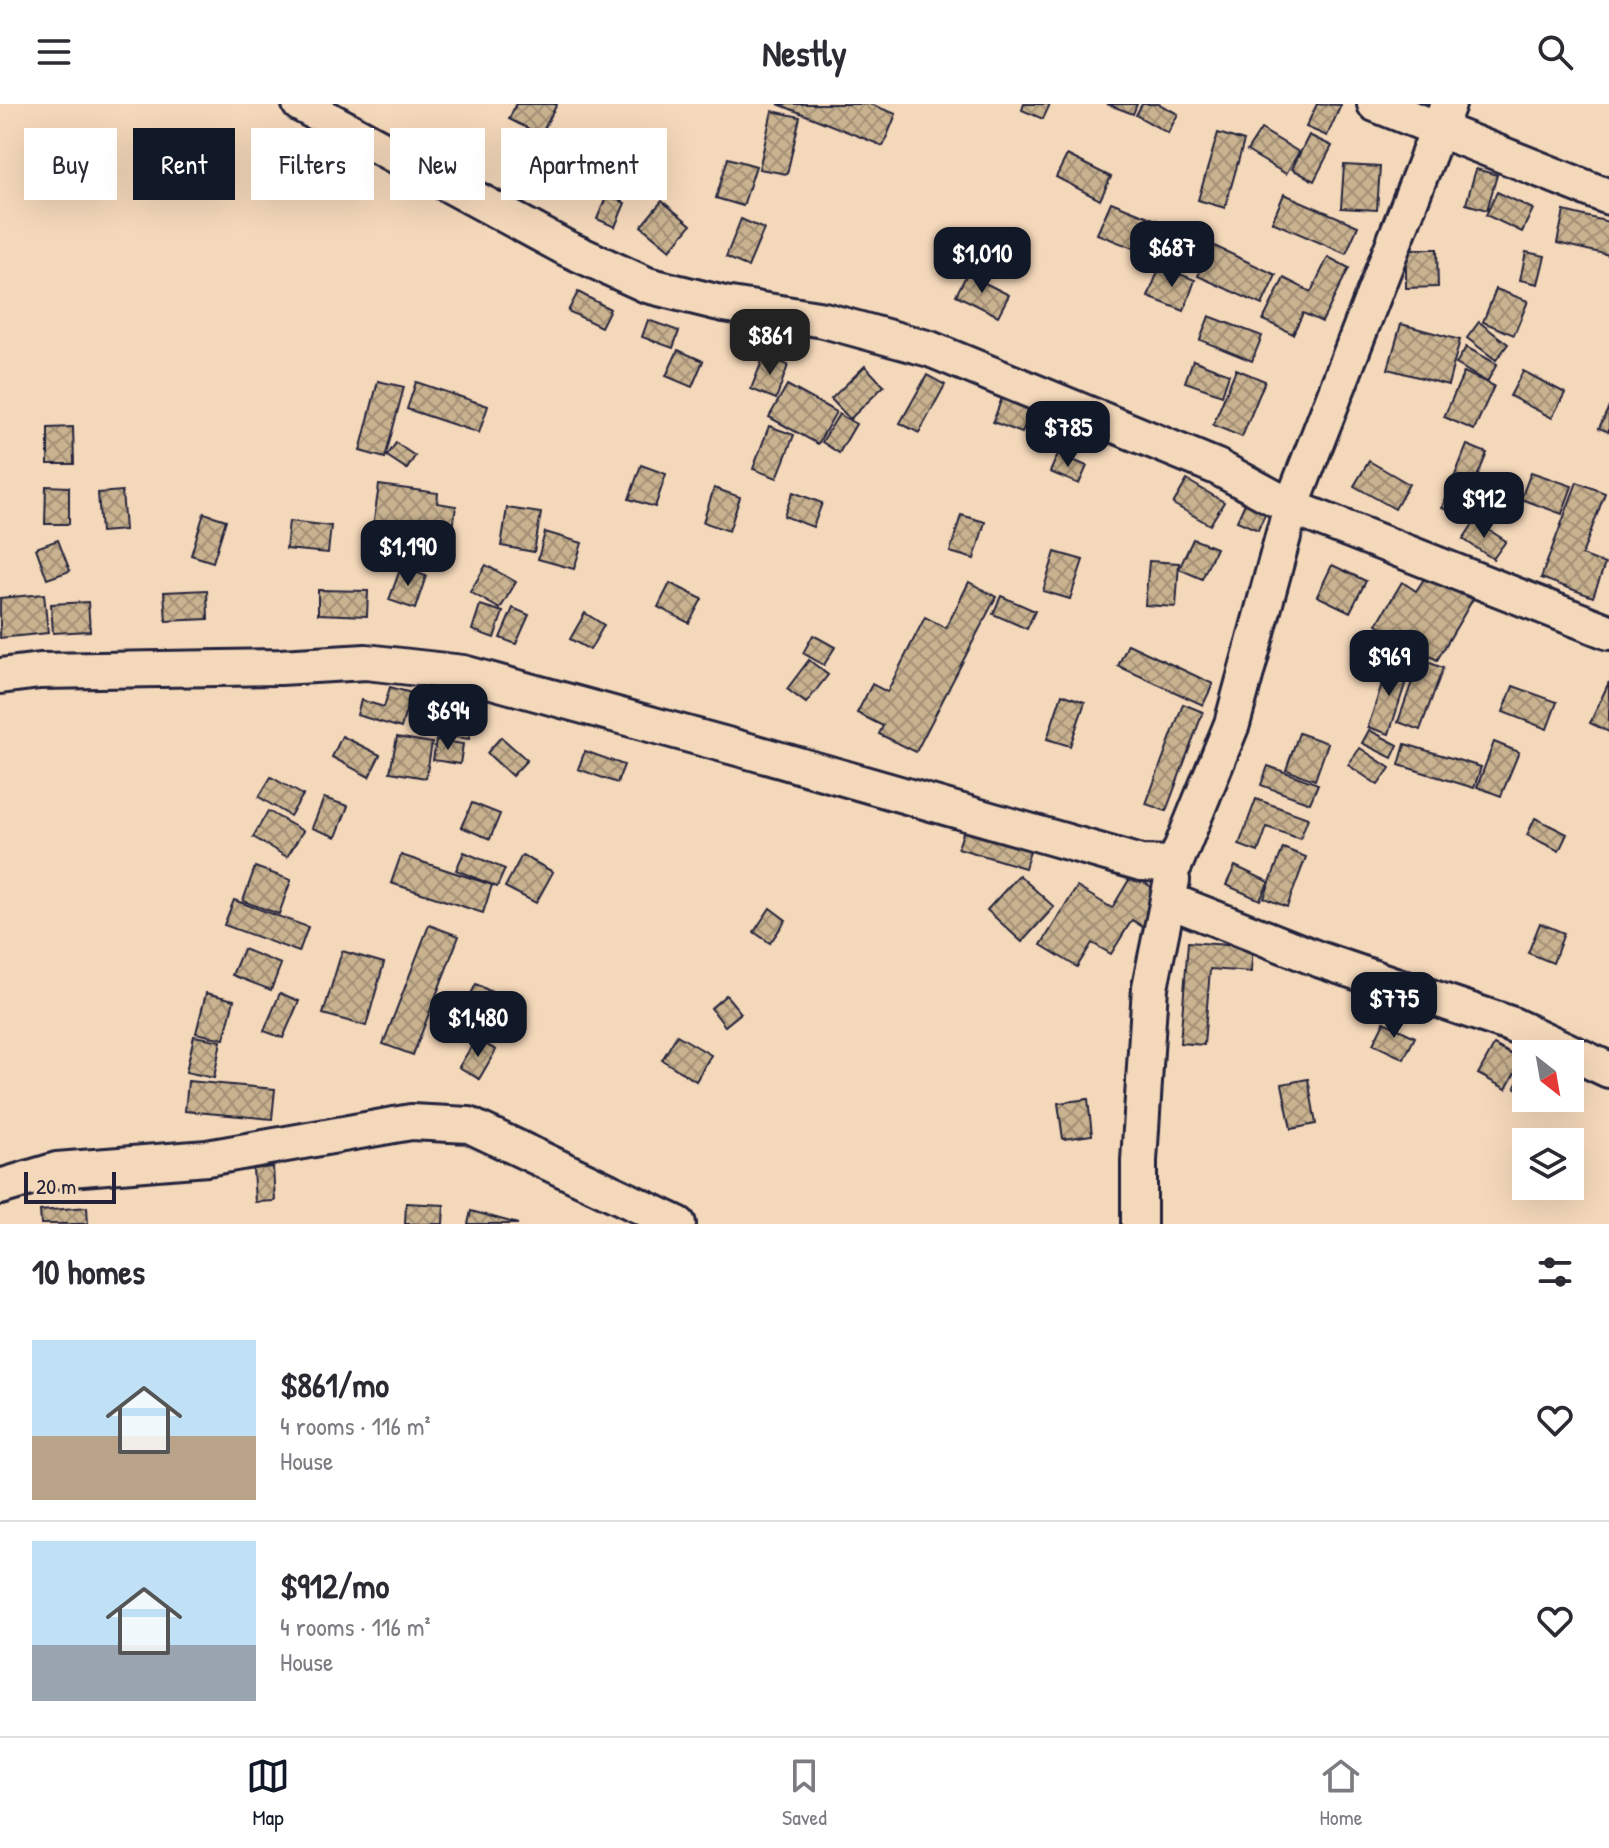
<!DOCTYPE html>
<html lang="en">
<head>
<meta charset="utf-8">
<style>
  :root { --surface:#fff; --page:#f2f2f3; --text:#2b2b33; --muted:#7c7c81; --line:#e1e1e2; --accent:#111827 }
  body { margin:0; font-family:"Patrick Hand",sans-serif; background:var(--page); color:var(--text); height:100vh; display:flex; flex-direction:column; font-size:30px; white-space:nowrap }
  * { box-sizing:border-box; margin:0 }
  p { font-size:26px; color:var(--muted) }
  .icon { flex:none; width:44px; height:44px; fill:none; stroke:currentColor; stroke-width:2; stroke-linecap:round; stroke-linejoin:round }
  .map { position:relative; height:1120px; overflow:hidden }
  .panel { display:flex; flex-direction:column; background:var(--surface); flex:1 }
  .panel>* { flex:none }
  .hud { position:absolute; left:24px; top:24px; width:800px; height:72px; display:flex; gap:16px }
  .needle { width:52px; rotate:149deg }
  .fabs { position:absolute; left:1512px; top:936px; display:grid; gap:16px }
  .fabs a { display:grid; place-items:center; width:72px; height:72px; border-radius:0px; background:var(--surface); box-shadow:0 8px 32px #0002; font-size:40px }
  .scale { position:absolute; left:24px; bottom:20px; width:92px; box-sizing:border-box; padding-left:8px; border:4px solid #22223b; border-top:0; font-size:22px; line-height:28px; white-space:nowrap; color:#22223b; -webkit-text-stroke:6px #f4d8ba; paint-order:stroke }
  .price { position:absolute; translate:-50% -68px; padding:0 18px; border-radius:16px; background:var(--accent); color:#fff; font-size:26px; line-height:52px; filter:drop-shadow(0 2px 4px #0008) }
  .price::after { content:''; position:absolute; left:50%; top:48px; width:24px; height:18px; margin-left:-12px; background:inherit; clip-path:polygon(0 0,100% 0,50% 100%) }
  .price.on { background:#222; color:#fff }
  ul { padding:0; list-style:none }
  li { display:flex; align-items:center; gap:24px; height:200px; padding:0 32px }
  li+li { border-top:2px solid var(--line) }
  li span { display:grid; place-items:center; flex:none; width:224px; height:160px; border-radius:0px; color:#555 }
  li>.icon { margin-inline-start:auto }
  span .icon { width:96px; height:96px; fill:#fffc; stroke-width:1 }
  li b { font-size:34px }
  h2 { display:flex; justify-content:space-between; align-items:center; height:96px; padding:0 32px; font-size:34px }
  .tag { padding:0 28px; border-radius:0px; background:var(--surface); box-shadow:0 8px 32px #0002; font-size:28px; line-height:72px }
  .tag.on { background:var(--accent); color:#fff }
  header { display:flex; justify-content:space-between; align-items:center; height:104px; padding:0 32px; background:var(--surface); font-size:36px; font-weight:700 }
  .tabs { display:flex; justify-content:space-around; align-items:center; height:112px; border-top:2px solid var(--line); background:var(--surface); font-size:22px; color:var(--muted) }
  .tabs a { display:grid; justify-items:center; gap:4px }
  .tabs .on { color:var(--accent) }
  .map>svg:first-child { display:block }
</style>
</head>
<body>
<header><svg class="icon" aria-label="menu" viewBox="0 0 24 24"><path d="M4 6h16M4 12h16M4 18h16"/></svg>Nestly<svg class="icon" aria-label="search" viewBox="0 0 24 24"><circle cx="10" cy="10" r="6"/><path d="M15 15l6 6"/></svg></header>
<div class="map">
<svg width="1609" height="1120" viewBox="0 0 1609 1120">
  <defs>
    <pattern id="building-cross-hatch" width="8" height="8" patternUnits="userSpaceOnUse" patternTransform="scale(2)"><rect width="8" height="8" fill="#c9b28f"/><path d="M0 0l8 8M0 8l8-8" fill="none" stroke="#a39076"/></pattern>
  </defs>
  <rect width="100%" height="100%" fill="#f4d8ba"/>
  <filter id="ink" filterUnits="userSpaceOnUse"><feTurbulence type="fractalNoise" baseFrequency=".0125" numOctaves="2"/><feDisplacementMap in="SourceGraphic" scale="16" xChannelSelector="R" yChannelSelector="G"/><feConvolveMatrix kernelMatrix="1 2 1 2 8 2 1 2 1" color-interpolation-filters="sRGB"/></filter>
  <g filter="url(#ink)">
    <g fill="url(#building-cross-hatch)" stroke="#22223b" stroke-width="2">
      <path d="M516 0H557L541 31 509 15Z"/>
      <path d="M778 0H870L896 10 883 42Z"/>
      <path d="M1024 0H1050L1043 15 1022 6Z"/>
      <path d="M1107 0H1137L1133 10Z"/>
      <path d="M1142 0H1159L1178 10 1168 29 1136 11Z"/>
      <path d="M1317 0 1341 1 1327 32 1306 23Z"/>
      <path d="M772 7 800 13 787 70 759 65Z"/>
      <path d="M1261 25 1299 48 1286 70 1247 47Z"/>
      <path d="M1218 29 1244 37 1225 104 1198 96Z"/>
      <path d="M1309 31 1332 42 1314 77 1292 65Z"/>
      <path d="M1067 51 1111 73 1100 96 1056 73Z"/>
      <path d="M728 54 756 62 743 102 716 94Z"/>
      <path d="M1344 61 1380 63 1377 106 1341 104Z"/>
      <path d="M1476 65 1497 71 1487 106 1466 100Z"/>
      <path d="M1497 88 1533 105 1522 128 1486 111Z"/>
      <path d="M1284 90 1358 122 1346 150 1272 118Z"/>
      <path d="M607 91 625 99 615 123 597 115Z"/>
      <path d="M662 97 691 121 670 146 641 122Z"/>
      <path d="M1111 98 1179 125 1166 157 1097 130Z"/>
      <path d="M1564 107 1609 118V151L1557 139Z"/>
      <path d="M741 115 764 125 748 163 726 153Z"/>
      <path d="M1212 141 1276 171 1262 201 1198 172Z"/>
      <path d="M1406 145H1437L1438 183 1406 184Z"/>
      <path d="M1526 148 1545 152 1538 180 1520 176Z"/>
      <path d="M1328 153 1349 164 1322 218 1303 209 1293 230 1263 216 1284 174 1311 188Z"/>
      <path d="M1160 162 1195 176 1184 207 1148 193Z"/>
      <path d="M967 170 1009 191 998 212 956 191Z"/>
      <path d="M1496 185 1528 197 1514 231 1483 218Z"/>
      <path d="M578 188 610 205 601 223 568 207Z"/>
      <path d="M1209 212 1262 232 1252 257 1200 236Z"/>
      <path d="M648 216 679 227 673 244 642 233Z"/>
      <path d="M770 217 802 230 794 248 763 235Z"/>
      <path d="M1479 218 1508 240 1496 256 1467 234Z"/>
      <path d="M1401 220 1460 236 1448 281 1388 265Z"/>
      <path d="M1466 243 1497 260 1487 278 1456 260Z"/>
      <path d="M678 246 703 257 692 283 666 272Z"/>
      <path d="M764 252 788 261 776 295 751 285Z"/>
      <path d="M1193 256 1229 270 1222 291 1185 278Z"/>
      <path d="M865 262 884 282 850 315 831 295Z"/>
      <path d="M1236 265 1265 277 1242 333 1213 321Z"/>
      <path d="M1523 267 1565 289 1552 314 1510 292Z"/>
      <path d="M1464 268 1494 282 1474 326 1444 313Z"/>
      <path d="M927 271 945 281 919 329 900 319Z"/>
      <path d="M378 277 404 283 385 354 360 347Z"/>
      <path d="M416 278 488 302 479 329 407 305Z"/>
      <path d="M787 281 836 308 818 340 769 313Z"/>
      <path d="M1006 283 1036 295 1022 329 993 318Z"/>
      <path d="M1609 303V328L1599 324Z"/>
      <path d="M839 310 856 320 839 349 822 338Z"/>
      <path d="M769 322 794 331 777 374 753 365Z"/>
      <path d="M73 323 74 360H48V324Z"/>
      <path d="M396 339 415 352 407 365 387 352Z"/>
      <path d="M1467 341 1487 349 1461 412 1442 404Z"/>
      <path d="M1058 350 1087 362 1079 380 1050 368Z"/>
      <path d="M1369 357 1409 380 1395 405 1354 382Z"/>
      <path d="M641 361 666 370 655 403 629 395Z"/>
      <path d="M1531 368 1572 382 1562 410 1521 395Z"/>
      <path d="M1187 376 1224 398 1210 421 1173 400Z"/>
      <path d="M1577 378 1605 389 1582 451 1605 460 1593 493 1541 474Z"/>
      <path d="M379 381 438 389 437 399 456 402 451 441 372 430Z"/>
      <path d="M46 382 69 383V420H45Z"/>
      <path d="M714 384 740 393 729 427 703 418Z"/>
      <path d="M122 387 125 426 101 428 98 389Z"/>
      <path d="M793 388 822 399 813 423 784 412Z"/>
      <path d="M1250 388 1271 397 1258 426 1237 417Z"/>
      <path d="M507 404 541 409 534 448 501 442Z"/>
      <path d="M204 409 226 416 213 458 191 451Z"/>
      <path d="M961 411 985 418 974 455 950 448Z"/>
      <path d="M289 417 331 422 328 449 286 445Z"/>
      <path d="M1475 417 1506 437 1493 455 1463 435Z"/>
      <path d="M545 428 582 439 574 465 538 455Z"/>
      <path d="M1193 435 1216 444 1202 475 1179 465Z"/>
      <path d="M58 436 70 467 47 475 36 444Z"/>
      <path d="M1055 448 1083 456 1070 495 1043 487Z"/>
      <path d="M1149 457 1179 459 1176 503 1145 501Z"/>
      <path d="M486 461 516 478 500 505 470 488Z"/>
      <path d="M1332 461 1366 477 1350 508 1317 492Z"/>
      <path d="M401 463 426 472 415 505 389 496Z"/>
      <path d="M1428 469 1473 495 1437 556 1377 520 1402 478 1416 487Z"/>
      <path d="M969 478 996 493 916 648 879 630 883 622 857 609 872 580 887 588 925 513 946 524Z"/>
      <path d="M670 479 702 495 689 519 658 503Z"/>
      <path d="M207 486 208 515 166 517 164 488Z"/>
      <path d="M318 486 368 487 367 512 318 510Z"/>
      <path d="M44 490 48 529 0 534V494Z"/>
      <path d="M1001 492 1035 507 1027 525 993 510Z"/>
      <path d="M88 498 90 527 53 529 51 500Z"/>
      <path d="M480 501 503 508 494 534 472 526Z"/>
      <path d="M513 504 529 511 516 540 500 534Z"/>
      <path d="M585 509 604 521 590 546 570 535Z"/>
      <path d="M813 531 835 543 824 561 803 549Z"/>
      <path d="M1128 540 1213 580 1203 601 1118 562Z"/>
      <path d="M1420 555 1443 564 1420 626 1398 618Z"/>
      <path d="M809 556 828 571 806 599 787 585Z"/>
      <path d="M1389 558 1410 565 1389 630 1368 623Z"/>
      <path d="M1609 578V628L1590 619Z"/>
      <path d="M1513 582 1557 598 1547 625 1503 608Z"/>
      <path d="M390 583 411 589 401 624 357 611 361 596 384 603Z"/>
      <path d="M444 589 475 593 469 635 438 631Z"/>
      <path d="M1062 590 1085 598 1070 642 1047 635Z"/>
      <path d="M1183 600 1203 608 1166 707 1146 700Z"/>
      <path d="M1369 626 1398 641 1392 654 1362 639Z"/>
      <path d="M1299 629 1328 639 1315 676 1286 666Z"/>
      <path d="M342 632 380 651 369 673 332 653Z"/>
      <path d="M397 633 432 639 426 674 390 668Z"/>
      <path d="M501 633 527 656 512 672 487 649Z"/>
      <path d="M436 636 463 640 460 660 433 656Z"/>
      <path d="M1494 638 1519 648 1501 692 1477 683Z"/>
      <path d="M1405 640 1481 663 1474 684 1399 661Z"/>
      <path d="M1360 644 1390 664 1378 681 1348 661Z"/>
      <path d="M585 647 624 661 617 679 578 665Z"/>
      <path d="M1268 662 1318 680 1310 699 1261 681Z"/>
      <path d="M271 673 303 691 290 712 259 693Z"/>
      <path d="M324 694 348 702 336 733 312 724Z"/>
      <path d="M1256 695 1308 714 1300 735 1267 723 1258 748 1239 741Z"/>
      <path d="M472 699 500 710 490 735 461 723Z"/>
      <path d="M268 707 303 727 287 753 253 733Z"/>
      <path d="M1535 714 1567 730 1559 747 1527 731Z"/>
      <path d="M964 726 1031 744 1025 764 958 744Z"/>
      <path d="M1283 744 1306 753 1287 803 1264 794Z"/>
      <path d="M464 748 505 765 497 783 456 766Z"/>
      <path d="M401 751 492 781 483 809 391 779Z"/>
      <path d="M522 751 553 768 536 799 505 783Z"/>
      <path d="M1235 762 1269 778 1260 796 1226 781Z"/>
      <path d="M255 763 291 776 279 810 243 797Z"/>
      <path d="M1019 771 1054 803 1022 838 987 806Z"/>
      <path d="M1132 771 1166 792 1146 825 1132 816 1111 850 1092 839 1077 863 1041 841 1077 783 1112 804Z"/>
      <path d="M234 796 308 823 299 848 224 821Z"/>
      <path d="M770 804 786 816 770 839 754 828Z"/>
      <path d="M1540 819 1564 829 1553 859 1528 849Z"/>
      <path d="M429 821 459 832 413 951 383 940Z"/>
      <path d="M1188 838 1253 843 1251 868 1210 865 1204 941 1180 939Z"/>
      <path d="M243 845 281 860 271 886 232 871Z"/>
      <path d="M342 847 384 859 366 922 323 910Z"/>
      <path d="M476 880 513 899 499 928 461 909Z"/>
      <path d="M206 889 234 896 224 935 196 929Z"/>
      <path d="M280 889 299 897 283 934 264 927Z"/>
      <path d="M726 891 741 909 725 922 711 904Z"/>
      <path d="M1384 918 1415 933 1404 955 1373 940Z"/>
      <path d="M677 931 711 951 696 977 662 956Z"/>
      <path d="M194 932 221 937 214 974 186 968Z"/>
      <path d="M476 935 496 946 479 975 459 963Z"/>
      <path d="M1494 941 1522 956 1506 985 1478 970Z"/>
      <path d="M1524 965 1526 967V989L1515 983Z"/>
      <path d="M1308 975 1316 1020 1291 1025 1282 980Z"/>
      <path d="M188 977 275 985 272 1015 185 1007Z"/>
      <path d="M1088 995 1092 1031 1063 1035 1058 999Z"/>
      <path d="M273 1063 275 1097 255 1098 253 1065Z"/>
      <path d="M406 1099 444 1101 443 1120H405Z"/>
      <path d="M87 1103 88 1120H41L40 1107Z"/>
      <path d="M471 1107 518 1120H468Z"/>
    </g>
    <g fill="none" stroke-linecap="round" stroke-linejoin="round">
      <defs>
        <g id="minor">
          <path d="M300 0 566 144 647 181 724 200 824 216 930 245 1217 363 1291 403 1609 528"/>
          <path d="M1375 0 1609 93"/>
          <path d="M0 572 40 567 280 563 366 558 463 569 756 649 1141 759 1175 760 1232 620 1291 403 1448 0"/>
          <path d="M1168 796 1318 855 1510 920 1609 966"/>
          <path d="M0 1083 57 1066 207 1054 411 1018 469 1021 678 1120"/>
          <path d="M1139 1120V1057L1150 883 1172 776"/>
        </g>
      </defs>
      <use href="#minor" stroke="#22223b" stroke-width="40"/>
      <use href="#minor" stroke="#f4d8ba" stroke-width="34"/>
    </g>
  </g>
</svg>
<div class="fabs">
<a><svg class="needle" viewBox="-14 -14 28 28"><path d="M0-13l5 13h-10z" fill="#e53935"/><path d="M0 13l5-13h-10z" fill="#7c7c81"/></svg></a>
<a><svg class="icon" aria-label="layers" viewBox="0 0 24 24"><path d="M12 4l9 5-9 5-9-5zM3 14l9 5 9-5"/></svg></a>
</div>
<div class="scale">20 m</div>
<b class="price" style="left:1172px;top:185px">$687</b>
<b class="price" style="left:982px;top:191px">$1,010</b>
<b class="price on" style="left:770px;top:273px">$861</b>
<b class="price" style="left:1068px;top:365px">$785</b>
<b class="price" style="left:1484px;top:436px">$912</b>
<b class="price" style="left:408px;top:484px">$1,190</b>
<b class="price" style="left:1389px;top:594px">$969</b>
<b class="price" style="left:448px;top:648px">$694</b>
<b class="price" style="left:1394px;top:936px">$775</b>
<b class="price" style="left:478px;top:955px">$1,480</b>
<div class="hud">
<a class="tag">Buy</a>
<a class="tag on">Rent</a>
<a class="tag">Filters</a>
<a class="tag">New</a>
<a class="tag">Apartment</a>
</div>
</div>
<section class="panel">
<h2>10 homes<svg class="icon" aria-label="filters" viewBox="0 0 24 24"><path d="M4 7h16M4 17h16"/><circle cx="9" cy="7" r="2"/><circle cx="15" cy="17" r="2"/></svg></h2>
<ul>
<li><span style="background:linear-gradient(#bfe0f5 60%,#b9a48a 0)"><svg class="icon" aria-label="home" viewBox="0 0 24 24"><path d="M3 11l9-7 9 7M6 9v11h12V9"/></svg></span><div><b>$861/mo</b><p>4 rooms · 116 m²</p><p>House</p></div><svg class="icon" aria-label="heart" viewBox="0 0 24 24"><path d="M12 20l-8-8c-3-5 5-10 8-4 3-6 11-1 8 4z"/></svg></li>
<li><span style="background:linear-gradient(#bfe0f5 65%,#9aa5b1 0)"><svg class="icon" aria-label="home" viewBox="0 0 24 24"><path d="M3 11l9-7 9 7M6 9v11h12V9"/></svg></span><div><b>$912/mo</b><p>4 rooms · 116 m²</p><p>House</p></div><svg class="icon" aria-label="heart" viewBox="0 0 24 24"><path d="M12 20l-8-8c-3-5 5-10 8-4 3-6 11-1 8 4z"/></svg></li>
</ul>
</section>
<nav class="tabs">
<a class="on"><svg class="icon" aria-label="map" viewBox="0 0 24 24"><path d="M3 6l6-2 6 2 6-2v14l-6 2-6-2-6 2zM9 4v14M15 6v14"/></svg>Map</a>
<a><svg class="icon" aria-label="saved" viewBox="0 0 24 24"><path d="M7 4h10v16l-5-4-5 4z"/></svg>Saved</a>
<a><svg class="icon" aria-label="home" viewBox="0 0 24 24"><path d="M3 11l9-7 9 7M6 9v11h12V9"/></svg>Home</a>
</nav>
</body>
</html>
